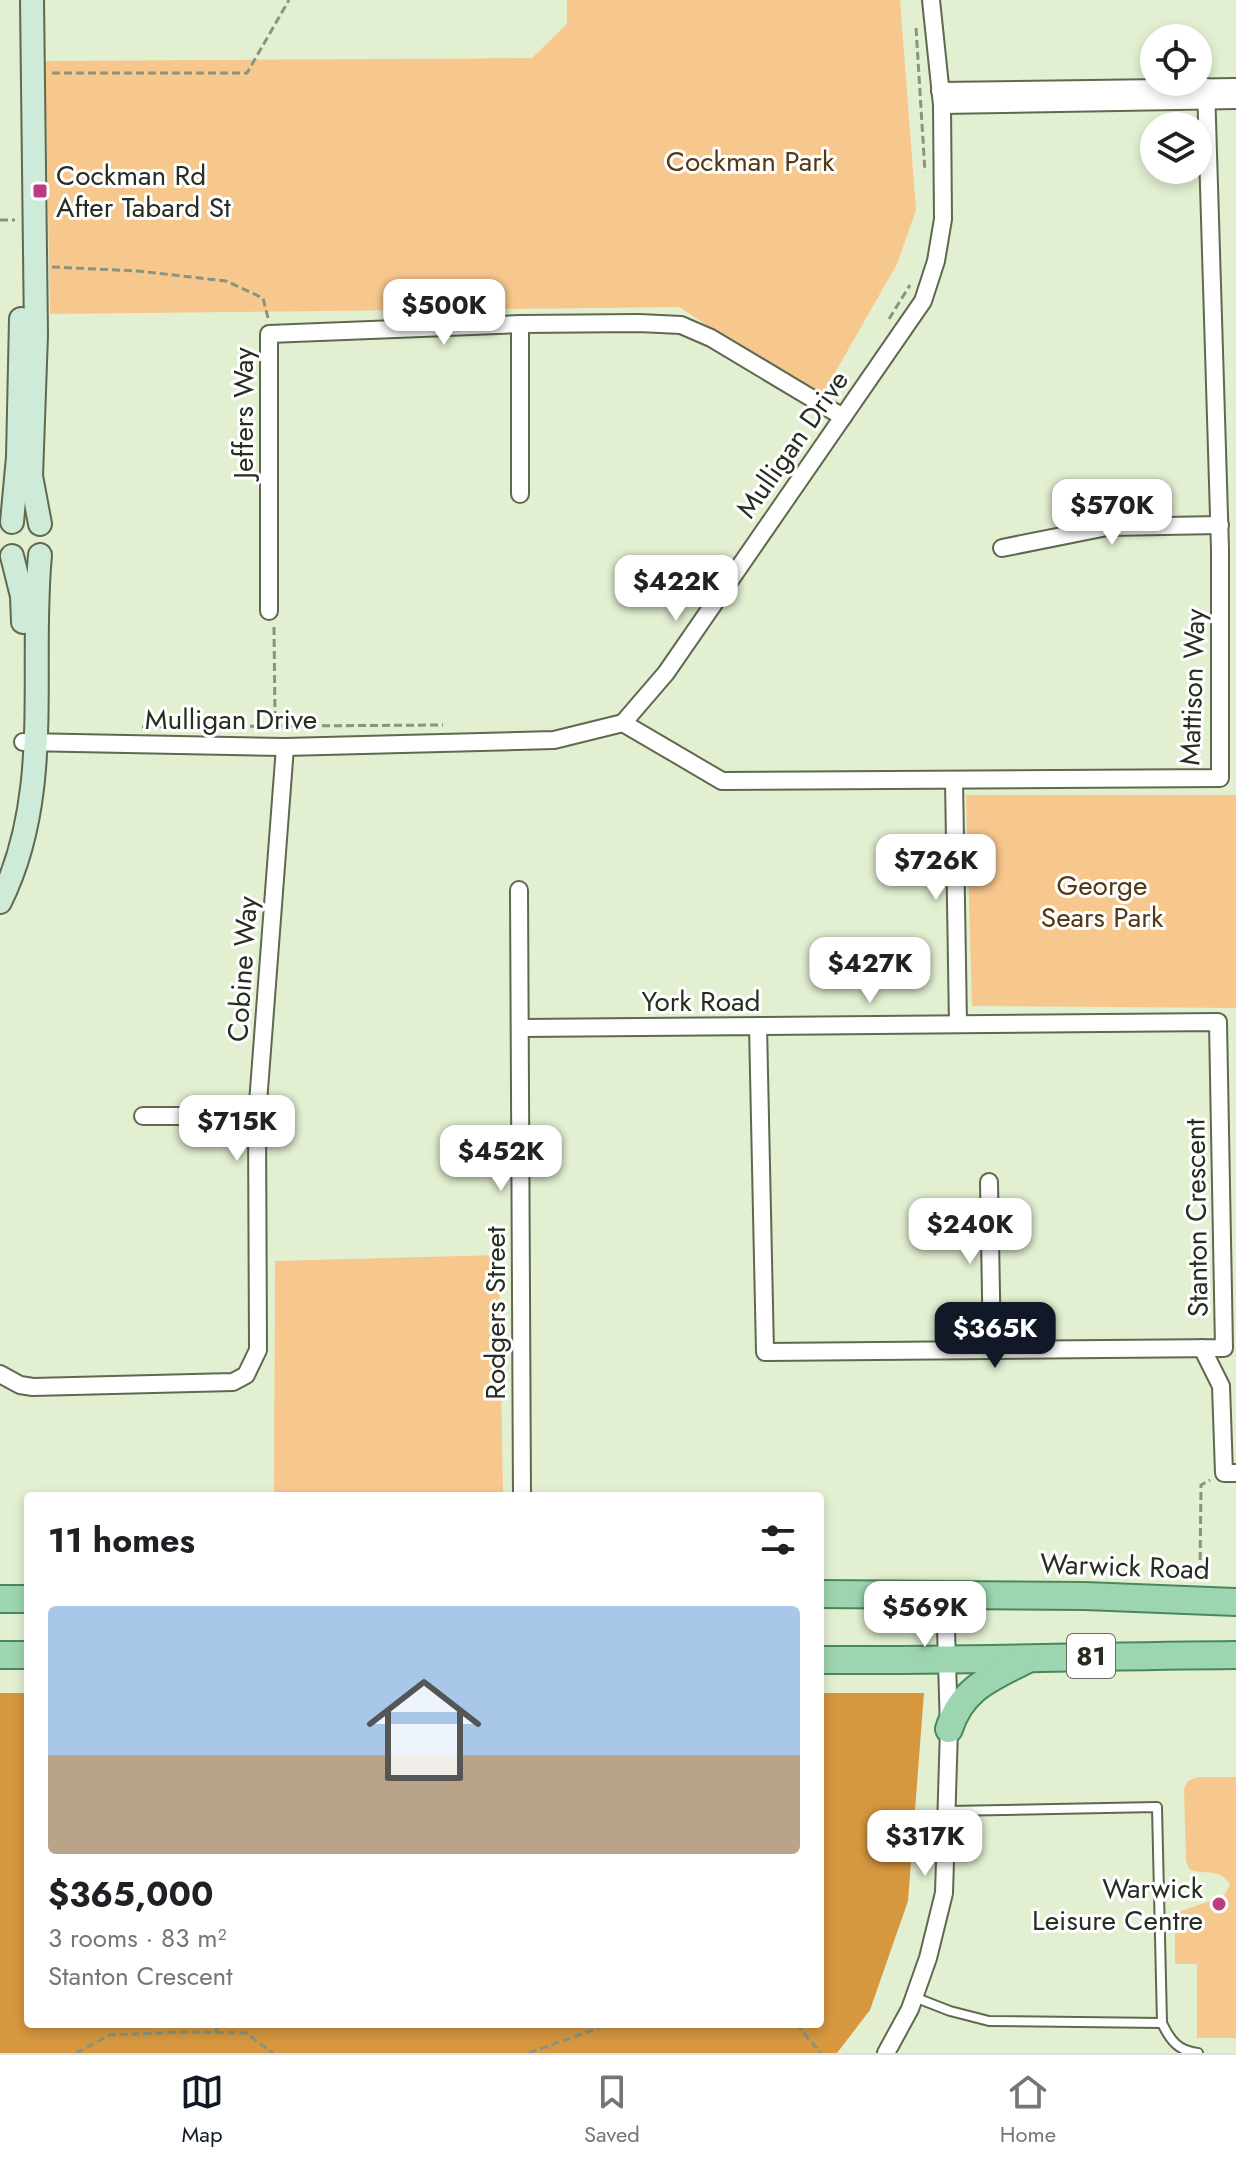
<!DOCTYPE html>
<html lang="en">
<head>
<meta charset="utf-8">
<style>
  :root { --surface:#fff; --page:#f6f6f6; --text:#202124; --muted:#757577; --line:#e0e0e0; --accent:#111827 }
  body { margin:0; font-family:Jost,sans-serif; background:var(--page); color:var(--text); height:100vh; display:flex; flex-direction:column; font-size:30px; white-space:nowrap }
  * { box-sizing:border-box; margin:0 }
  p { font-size:26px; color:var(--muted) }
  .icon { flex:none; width:44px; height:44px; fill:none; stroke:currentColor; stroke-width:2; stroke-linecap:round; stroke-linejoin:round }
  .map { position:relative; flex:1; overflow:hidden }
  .details { position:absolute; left:24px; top:1492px; width:800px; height:536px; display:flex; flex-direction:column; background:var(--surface); border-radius:8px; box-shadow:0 4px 12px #0003 }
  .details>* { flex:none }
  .tools { position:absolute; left:1140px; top:24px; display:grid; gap:16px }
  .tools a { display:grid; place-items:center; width:72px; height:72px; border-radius:50%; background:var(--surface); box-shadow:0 4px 12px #0003; font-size:40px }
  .price { position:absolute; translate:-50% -68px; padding:0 18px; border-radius:16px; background:#fff; color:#222; font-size:26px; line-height:52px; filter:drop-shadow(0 2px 4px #0008) }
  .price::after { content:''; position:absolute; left:50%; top:48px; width:24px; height:18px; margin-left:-12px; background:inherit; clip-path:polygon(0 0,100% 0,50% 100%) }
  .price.on { background:var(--accent); color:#fff }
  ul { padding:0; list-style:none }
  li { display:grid; align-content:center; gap:16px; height:424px; padding:0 24px }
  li+li { border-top:2px solid var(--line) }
  li span { display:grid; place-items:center; height:248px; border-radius:8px; color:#555 }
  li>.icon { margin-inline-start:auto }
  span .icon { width:144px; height:144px; fill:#fffc; stroke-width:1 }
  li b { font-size:34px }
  h2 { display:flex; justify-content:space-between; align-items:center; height:96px; padding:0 24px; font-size:34px }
  .tabs { display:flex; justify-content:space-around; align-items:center; height:112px; border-top:2px solid var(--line); background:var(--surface); font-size:22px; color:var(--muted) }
  .tabs a { display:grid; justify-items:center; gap:4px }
  .tabs .on { color:var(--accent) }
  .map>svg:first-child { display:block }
</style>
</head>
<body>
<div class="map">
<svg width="1236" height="2053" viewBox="0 0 1236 2053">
  <rect width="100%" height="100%" fill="#e2efd1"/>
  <g fill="#f7c88e">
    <path d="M567 0H900L916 210 897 264 820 399 679 307 50 314 45 61 532 58 567 24Z"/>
    <path d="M966 795H1236V1008L972 1006Z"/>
    <path d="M499 1255 503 1496H274L275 1261Z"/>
    <path d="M1197 1777H1236V2038H1197V1964H1175V1916L1181 1911 1224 1896 1230 1885C1221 1867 1205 1876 1189 1869L1186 1861 1184 1789 1188 1781Z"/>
  </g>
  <path fill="#d6973f" d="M0 1693H28V2024H820V1693H924L908 1901 870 2010 837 2053H0Z"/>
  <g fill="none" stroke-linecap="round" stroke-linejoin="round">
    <defs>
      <g id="lane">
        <path d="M914 1997 950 2011 989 2021 1162 2023 1157 1807 948 1811"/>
        <path d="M1162 2023C1170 2040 1178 2051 1198 2053"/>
      </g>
      <g id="street">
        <path d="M940 91 1236 87"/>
        <path d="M942 105 1236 100"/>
        <path d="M520 494V324"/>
        <path d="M1002 548 1107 527 1220 525"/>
        <path d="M269 611V334L520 324 639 323 681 325 711 338 843 417"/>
        <path d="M623 723 722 781 1220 778V549L1206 87"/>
        <path d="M23 742 285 747 554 740 623 723 666 673 923 301 936 261 943 219 942 105 931 0"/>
        <path d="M954 780 958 1024"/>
        <path d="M519 890 522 1496"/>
        <path d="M521 1028 1218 1022 1224 1348 765 1352 758 1026"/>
        <path d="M143 1116H257"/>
        <path d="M989 1182 992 1350"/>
        <path d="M1202 1348 1221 1386 1224 1473H1236"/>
        <path d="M0 1374 20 1385 33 1387 233 1382 246 1375 258 1350 257 1116 285 747"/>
        <path d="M886 2053 910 2009 928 1958 944 1893 949 1729 945 1595"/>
      </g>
      <g id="secondary">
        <path d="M32 0 36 335 31 476 40 524"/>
        <path d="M12 522 18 457 21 319"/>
        <path d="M12 556 22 596 23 622"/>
        <path d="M0 902C54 794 29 670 40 555"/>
      </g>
      <g id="primary">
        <path d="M820 1594 1085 1596 1236 1602"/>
        <path d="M0 1599H28"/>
        <path d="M0 1655H28"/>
        <path d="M820 1660C959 1661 1097 1656 1236 1655"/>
        <path d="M949 1729C962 1688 991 1678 1026 1660"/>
      </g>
    </defs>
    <use href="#lane" stroke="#5e694f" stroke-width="12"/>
    <use href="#street" stroke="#5e694f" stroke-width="20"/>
    <use href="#secondary" stroke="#5e694f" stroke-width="26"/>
    <use href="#primary" stroke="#4a885c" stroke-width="30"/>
    <g stroke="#89937e" stroke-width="3" stroke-dasharray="8 4" stroke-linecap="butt">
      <path d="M916 28 925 172"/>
      <path d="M52 73H247L289 0"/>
      <path d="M0 220H15"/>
      <path d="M52 267 138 271 226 281 263 298 268 318"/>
      <path d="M889 319 910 285"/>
      <path d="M274 627 275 716 281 726"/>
      <path d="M142 727 443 725"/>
      <path d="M1200 1572 1201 1485 1210 1480"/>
      <path d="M796 2024 821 2053"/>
      <path d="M215 2032 220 2024"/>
      <path d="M76 2053 110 2035 184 2032 246 2033 273 2053"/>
      <path d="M529 2053 601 2027 616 2024"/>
    </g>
    <use href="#lane" stroke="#fff" stroke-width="8"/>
    <use href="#street" stroke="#fff" stroke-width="16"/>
    <use href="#secondary" stroke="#ceead8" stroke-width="22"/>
    <use href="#primary" stroke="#9dd5b0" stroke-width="26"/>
  </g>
  <g fill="#bf3b81" stroke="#fff" stroke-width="3">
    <rect x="32" y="183" width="16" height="16" rx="4"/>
    <circle cx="1219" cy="1904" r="8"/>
  </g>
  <g text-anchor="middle" stroke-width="6" stroke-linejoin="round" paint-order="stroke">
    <rect fill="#fff" stroke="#686c64" stroke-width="2" x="1067" y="1634" width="48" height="44" rx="6"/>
    <g font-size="26" font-weight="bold" fill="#282d22">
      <text x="1091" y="1665">81</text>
    </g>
    <g font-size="28" fill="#533915" stroke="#fff">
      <text x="750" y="171">Cockman Park</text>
      <text x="1102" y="895">George<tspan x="1102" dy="32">Sears Park</tspan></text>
    </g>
    <g font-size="28" fill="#282d22" stroke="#fff" text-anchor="start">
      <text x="56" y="185">Cockman Rd<tspan x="56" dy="32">After Tabard St</tspan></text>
      <text x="1203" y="1898" text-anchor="end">Warwick<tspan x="1203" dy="32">Leisure Centre</tspan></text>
    </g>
    <g font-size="28" fill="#282d22" stroke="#fff">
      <text transform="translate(243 413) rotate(-90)" y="10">Jeffers Way</text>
      <text transform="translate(792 444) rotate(-55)" y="10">Mulligan Drive</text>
      <text transform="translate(1192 687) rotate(-88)" y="10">Mattison Way</text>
      <text x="231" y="729">Mulligan Drive</text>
      <text transform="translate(242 969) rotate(-86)" y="10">Cobine Way</text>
      <text x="701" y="1011">York Road</text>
      <text transform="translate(1196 1218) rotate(-91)" y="10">Stanton Crescent</text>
      <text transform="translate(495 1313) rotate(-90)" y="10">Rodgers Street</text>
      <text transform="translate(1125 1566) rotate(2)" y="10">Warwick Road</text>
    </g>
  </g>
</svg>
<div class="tools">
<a><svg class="icon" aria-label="locate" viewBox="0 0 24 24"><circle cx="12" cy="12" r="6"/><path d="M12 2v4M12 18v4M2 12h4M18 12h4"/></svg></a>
<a><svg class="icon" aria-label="layers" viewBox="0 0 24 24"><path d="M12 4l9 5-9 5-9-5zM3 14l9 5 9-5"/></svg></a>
</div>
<b class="price" style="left:444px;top:347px">$500K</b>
<b class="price" style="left:1112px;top:547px">$570K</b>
<b class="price" style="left:676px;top:623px">$422K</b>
<b class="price" style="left:936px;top:902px">$726K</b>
<b class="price" style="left:870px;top:1005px">$427K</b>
<b class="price" style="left:237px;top:1163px">$715K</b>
<b class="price" style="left:501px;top:1193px">$452K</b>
<b class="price" style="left:970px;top:1266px">$240K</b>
<b class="price on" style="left:995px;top:1370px">$365K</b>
<b class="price" style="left:925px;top:1649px">$569K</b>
<b class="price" style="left:925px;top:1878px">$317K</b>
<section class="details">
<h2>11 homes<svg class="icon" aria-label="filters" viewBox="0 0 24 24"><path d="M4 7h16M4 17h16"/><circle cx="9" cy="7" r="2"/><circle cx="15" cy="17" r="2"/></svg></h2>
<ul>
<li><span style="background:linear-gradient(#a9c7e8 60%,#b9a48a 0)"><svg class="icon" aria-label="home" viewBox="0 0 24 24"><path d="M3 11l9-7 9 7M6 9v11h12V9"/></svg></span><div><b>$365,000</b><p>3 rooms · 83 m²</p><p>Stanton Crescent</p></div></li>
</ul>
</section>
</div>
<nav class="tabs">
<a class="on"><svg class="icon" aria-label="map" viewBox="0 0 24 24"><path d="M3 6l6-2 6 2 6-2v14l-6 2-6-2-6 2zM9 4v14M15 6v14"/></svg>Map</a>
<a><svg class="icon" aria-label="saved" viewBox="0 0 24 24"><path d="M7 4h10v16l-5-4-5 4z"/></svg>Saved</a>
<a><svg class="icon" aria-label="home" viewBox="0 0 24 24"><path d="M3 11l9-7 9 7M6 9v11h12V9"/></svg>Home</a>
</nav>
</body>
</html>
